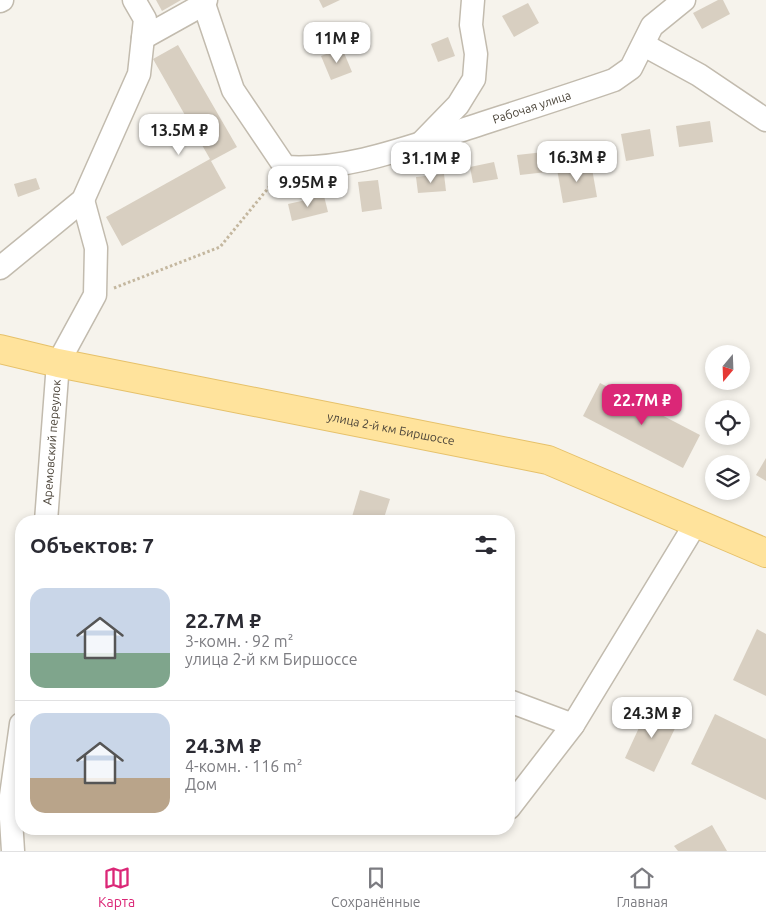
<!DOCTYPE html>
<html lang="ru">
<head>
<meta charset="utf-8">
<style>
  :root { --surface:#fff; --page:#f7f7f7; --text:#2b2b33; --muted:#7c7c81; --line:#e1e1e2; --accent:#db2777 }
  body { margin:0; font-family:Ubuntu,sans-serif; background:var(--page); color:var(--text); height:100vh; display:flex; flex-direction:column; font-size:19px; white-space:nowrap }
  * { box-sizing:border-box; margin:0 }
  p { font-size:16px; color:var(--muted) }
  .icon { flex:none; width:28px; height:28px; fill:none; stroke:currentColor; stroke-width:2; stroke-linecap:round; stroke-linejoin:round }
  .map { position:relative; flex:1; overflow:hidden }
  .drawer { position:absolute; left:15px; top:515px; width:500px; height:320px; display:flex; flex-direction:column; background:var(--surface); border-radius:20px; box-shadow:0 2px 8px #0003 }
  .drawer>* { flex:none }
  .needle { width:32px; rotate:199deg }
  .fabs { position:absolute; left:705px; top:345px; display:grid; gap:10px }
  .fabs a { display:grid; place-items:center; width:45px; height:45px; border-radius:50%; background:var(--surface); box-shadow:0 2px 8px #0003; font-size:25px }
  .price { position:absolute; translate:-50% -42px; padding:0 11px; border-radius:10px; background:#fff; color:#222; font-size:16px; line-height:32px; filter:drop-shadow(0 1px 2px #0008) }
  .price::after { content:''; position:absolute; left:50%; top:30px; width:15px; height:11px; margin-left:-8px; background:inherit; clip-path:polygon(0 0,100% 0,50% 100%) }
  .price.on { background:var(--accent); color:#fff }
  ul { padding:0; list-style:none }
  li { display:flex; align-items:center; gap:15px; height:125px; padding:0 15px }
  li+li { border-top:1px solid var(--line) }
  li span { display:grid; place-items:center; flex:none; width:140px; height:100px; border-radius:15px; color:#555 }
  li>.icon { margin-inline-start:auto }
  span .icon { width:60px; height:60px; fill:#fffc; stroke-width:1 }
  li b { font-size:21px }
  h2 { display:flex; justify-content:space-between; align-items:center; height:60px; padding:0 15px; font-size:21px }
  .tabs { display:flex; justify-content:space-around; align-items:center; height:70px; border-top:1px solid var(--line); background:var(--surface); font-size:14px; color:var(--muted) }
  .tabs a { display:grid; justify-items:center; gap:2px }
  .tabs .on { color:var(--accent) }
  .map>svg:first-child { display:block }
</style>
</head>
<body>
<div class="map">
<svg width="766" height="851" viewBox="0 0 766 851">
  <rect width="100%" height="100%" fill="#f6f3ec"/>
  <g fill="#d8cfc1">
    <path d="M156 0H181L162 11Z"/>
    <path d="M319 0H340L323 8Z"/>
    <path d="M718 0H723L730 14 702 29 693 13Z"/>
    <path d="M528 3 539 23 514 37 502 16Z"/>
    <path d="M448 37 455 56 438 62 431 44Z"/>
    <path d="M178 45 237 147 211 161 226 188 122 246 106 217 210 159 153 59Z"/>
    <path d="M342 48 352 72 331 80 321 56Z"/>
    <path d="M710 121 713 142 679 147 676 126Z"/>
    <path d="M650 129 654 156 626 161 621 134Z"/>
    <path d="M544 152 547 172 520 175 517 155Z"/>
    <path d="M494 162 498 179 473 183 470 167Z"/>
    <path d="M591 163 597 197 563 203 557 169Z"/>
    <path d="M444 174 446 191 418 193 416 177Z"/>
    <path d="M36 178 40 189 18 197 14 184Z"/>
    <path d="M378 180 382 209 362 212 358 182Z"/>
    <path d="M324 196 328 212 292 221 288 204Z"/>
    <path d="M600 383 700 435 683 468 583 416Z"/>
    <path d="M766 458V481L756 475Z"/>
    <path d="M360 490 390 499 383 521 351 520Z"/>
    <path d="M757 629 766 634V696L733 680Z"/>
    <path d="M649 706 679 720 654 772 625 758Z"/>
    <path d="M715 714 766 739V800L691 764Z"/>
    <path d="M712 825 727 851H678L674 846Z"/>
  </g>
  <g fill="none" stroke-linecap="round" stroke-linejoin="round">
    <defs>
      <g id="minor">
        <path d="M0 1 2 0"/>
        <path id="s1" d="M204 4 233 90 285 167C344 171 403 149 459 131 511 114 562 98 614 80L631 68 652 26 684 0"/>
        <path d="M143 38 204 4 206 0"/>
        <path d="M644 45 699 75 766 120"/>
        <path d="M423 141 458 105 474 79 476 54 471 25 473 0"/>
        <path d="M0 268 83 200 139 74 145 19 134 0"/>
        <path id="s2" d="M46 521 58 363 95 295 96 248 83 200"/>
        <path d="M509 701 573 725 696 523"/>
        <path d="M509 808 573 725"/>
        <path d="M13 851 10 803 21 724"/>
      </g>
      <g id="major">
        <path id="s3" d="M0 349 58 363 548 460 766 553"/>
      </g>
    </defs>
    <use href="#minor" stroke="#c2bbae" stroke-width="25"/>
    <use href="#major" stroke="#e6c16a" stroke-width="30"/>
    <path stroke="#c4b79f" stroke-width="3" stroke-dasharray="2.5 2.5" stroke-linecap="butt" d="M114 288 220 247 274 181"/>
    <use href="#minor" stroke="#fff" stroke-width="22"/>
    <use href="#major" stroke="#ffe39c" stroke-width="28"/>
  </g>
  <g text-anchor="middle" stroke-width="5" stroke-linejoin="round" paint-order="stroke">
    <g font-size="12" fill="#4b4439" stroke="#fff">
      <text dy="4" stroke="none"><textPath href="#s1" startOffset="439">Рабочая улица</textPath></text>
      <text dy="4" stroke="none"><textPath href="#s3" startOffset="399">улица 2-й км Биршоссе</textPath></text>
      <text dy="4" stroke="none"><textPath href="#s2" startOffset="79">Аремовский переулок</textPath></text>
    </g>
  </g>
</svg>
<div class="fabs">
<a><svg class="needle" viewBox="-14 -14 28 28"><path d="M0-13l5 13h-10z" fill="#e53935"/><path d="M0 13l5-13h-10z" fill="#7c7c81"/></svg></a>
<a><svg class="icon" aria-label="locate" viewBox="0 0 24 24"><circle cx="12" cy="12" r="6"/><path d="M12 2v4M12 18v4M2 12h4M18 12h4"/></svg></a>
<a><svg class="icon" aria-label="layers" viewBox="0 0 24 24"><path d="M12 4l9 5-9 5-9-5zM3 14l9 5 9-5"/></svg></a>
</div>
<b class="price" style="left:337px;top:64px">11M ₽</b>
<b class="price" style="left:179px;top:156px">13.5M ₽</b>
<b class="price" style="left:577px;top:183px">16.3M ₽</b>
<b class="price" style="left:431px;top:184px">31.1M ₽</b>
<b class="price" style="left:308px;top:208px">9.95M ₽</b>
<b class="price on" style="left:642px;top:426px">22.7M ₽</b>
<b class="price" style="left:652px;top:739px">24.3M ₽</b>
<section class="drawer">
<h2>Объектов: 7<svg class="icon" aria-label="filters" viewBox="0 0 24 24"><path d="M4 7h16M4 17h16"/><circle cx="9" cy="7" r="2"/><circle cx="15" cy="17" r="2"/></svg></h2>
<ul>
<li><span style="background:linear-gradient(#c9d6e8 65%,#7fa58c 0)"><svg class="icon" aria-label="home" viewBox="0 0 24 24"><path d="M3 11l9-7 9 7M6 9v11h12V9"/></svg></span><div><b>22.7M ₽</b><p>3-комн. · 92 m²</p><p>улица 2-й км Биршоссе</p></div></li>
<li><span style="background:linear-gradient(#c9d6e8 65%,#b9a48a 0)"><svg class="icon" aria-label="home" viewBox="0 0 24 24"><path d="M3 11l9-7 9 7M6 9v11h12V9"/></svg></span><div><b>24.3M ₽</b><p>4-комн. · 116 m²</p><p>Дом</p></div></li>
</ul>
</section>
</div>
<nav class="tabs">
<a class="on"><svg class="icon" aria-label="map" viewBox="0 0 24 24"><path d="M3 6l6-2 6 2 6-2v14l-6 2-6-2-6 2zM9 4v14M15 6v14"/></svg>Карта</a>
<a><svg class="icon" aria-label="saved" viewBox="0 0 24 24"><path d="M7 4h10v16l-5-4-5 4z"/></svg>Сохранённые</a>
<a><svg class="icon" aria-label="home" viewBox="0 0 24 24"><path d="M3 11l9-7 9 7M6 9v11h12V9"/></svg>Главная</a>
</nav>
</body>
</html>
